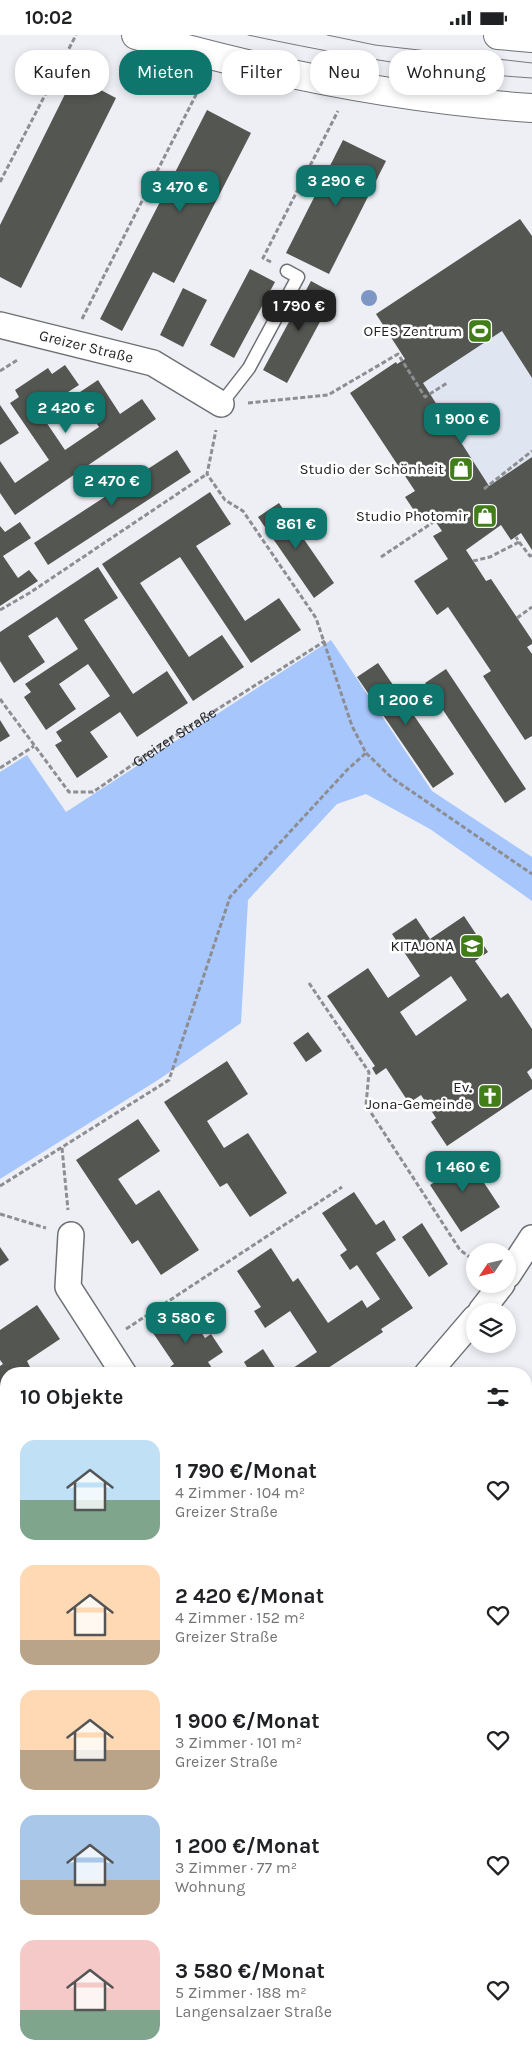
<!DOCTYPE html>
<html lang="de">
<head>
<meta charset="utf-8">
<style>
  :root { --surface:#fff; --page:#f6f6f6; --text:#202124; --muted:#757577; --accent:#0f766e }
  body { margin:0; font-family:Karla,sans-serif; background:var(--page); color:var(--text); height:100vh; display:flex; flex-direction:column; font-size:19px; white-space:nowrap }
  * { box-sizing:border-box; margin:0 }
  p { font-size:16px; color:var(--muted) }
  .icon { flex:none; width:28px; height:28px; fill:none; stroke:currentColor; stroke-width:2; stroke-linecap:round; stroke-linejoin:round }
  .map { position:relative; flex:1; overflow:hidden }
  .details { position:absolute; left:0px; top:1332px; width:532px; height:696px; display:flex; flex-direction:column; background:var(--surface); border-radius:20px 20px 0 0; box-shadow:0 2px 8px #0003 }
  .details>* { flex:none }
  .guide { position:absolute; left:15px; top:15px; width:502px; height:45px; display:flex; gap:10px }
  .needle { width:32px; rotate:235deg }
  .buttons { position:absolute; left:466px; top:1208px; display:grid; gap:10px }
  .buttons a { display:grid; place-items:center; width:50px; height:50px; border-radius:50%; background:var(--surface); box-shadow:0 2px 8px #0003; font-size:25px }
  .price { position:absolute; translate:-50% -42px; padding:0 11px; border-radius:10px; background:var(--accent); color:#fff; font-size:16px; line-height:32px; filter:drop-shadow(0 1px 2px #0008) }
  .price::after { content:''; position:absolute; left:50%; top:30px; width:15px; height:11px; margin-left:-8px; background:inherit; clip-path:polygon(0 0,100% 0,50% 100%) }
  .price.selected { background:#222; color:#fff }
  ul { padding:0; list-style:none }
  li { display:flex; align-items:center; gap:15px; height:125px; padding:0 20px }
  li span { display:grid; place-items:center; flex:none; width:140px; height:100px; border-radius:15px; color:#555 }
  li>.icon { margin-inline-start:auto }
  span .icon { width:60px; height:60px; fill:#fffc; stroke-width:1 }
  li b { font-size:21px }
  h2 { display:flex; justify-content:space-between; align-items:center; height:60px; padding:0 20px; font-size:21px }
  .chip { padding:0 18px; border-radius:20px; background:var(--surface); box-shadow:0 2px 8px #0003; font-size:18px; line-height:45px }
  .chip.selected { background:var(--accent); color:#fff }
  .status { display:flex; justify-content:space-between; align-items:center; height:35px; padding:0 25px; background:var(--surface); direction:ltr }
  .status svg { height:14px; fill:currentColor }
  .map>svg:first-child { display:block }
</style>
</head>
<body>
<div class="status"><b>10:02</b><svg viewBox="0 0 49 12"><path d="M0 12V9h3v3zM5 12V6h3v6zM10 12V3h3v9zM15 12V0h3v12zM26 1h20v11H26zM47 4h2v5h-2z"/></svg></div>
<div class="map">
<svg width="532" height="2028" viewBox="0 0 532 2028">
  <rect width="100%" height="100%" fill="#edeff4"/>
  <path fill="#dfe5f1" d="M502 296 532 343V422L489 451 423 348Z"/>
  <path fill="#a7c6fc" d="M331 605 432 756 532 822V866L430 794 366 759 337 769 248 865 241 988 158 1045 0 1144V737L27 720 66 777Z"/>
  <g fill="#545652" fill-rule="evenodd">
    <path d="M74 41 116 63 21 253 0 242V190Z"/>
    <path d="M207 75 251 98 174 248 153 237 122 296 100 284Z"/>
    <path d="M343 105 386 126 329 239 286 218Z"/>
    <path d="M520 184 532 201V343L502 296 423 348 489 451 532 422V515L521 498 511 505 501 490 466 515 486 546 491 544 532 605V609L527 612 532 619V701L525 705 483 641 491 636 448 572 437 580 414 546 448 524 433 501 442 496 431 480 421 486 405 462 415 456 350 358 396 327 397 329 405 324 376 279Z"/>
    <path d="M250 234 275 247 234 323 210 310Z"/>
    <path d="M311 246 335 259 287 348 263 335Z"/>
    <path d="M183 253 207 265 183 312 160 300Z"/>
    <path d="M65 330 79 350 65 359 67 364 42 381 65 415 99 392 77 359 98 345 120 379 142 364 156 384 15 480 0 458V426L15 448 49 425 10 368 19 362 15 355 48 333 52 339Z"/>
    <path d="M0 370 19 398 0 410Z"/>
    <path d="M177 415 191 437 48 530 34 508Z"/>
    <path d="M210 457 231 489 196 511 245 586 279 563 301 595 251 628 180 522 140 548 189 622 222 600 244 632 193 666 102 529Z"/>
    <path d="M279 468 334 548 314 563 258 482Z"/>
    <path d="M20 487 31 503 3 521 18 543 29 535 38 546 0 571V491L5 497Z"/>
    <path d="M98 532 118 563 84 585 133 659 167 636 188 668 137 702 120 677 90 697 108 722 77 743 55 710 62 706 56 697 110 661 88 629 59 649 76 674 46 695 24 662 31 657 25 649 78 614 57 582 28 601 45 627 14 648 0 626V597Z"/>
    <path d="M378 628 454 739 433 753 357 642Z"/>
    <path d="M446 634 526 754 505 768 425 648Z"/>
    <path d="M0 685 10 701 0 707Z"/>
    <path d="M464 881 488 917 475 926 501 963 508 958 532 994V1033L527 1037 532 1045V1054L447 1111 431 1087 436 1083 421 1060 409 1068 386 1033 376 1040 372 1033 375 1031 327 961 368 933 388 963 420 941 392 899 416 883 430 904ZM451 941 467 965 416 1001 400 977Z"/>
    <path d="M308 997 322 1016 306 1027 293 1008Z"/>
    <path d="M227 1026 248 1059 207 1086 224 1113 248 1098 287 1158 250 1182 227 1148 220 1152 164 1067Z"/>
    <path d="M138 1084 160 1116 118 1144 136 1170 159 1155 199 1215 161 1240 138 1205 132 1209 76 1125Z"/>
    <path d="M455 1118 465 1133 471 1128 500 1172 461 1197 430 1150 439 1144 432 1133Z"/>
    <path d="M354 1157 376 1190 384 1185 396 1205 376 1218 413 1273 381 1294 383 1297 328 1333 331 1339H284L317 1317 290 1276 265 1293 254 1276 261 1272 237 1236 271 1213 293 1247 298 1243 328 1288 362 1265 367 1273 380 1264 357 1230 350 1235 340 1220 347 1215 322 1178Z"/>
    <path d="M422 1188 448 1229 429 1242 402 1202Z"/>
    <path d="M0 1212 9 1225 0 1231Z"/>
    <path d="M37 1270 60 1304 27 1326 30 1332 19 1339H6V1358L0 1362V1331L3 1329 0 1325V1295Z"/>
    <path d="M183 1270 205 1303 211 1299 223 1317 208 1327 216 1339H169L166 1335 174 1329 149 1292Z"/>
    <path d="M263 1314 279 1339H251L244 1327Z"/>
    <path d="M0 1388 6 1397V1463L0 1454Z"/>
    <path d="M529 1423 532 1427V1495L526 1499V1449L528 1447 526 1444V1425Z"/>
    <path d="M0 1507 6 1516V1527L0 1531Z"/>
    <path d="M0 1799 6 1809V1904L0 1895Z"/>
    <path d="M526 1841 532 1842V1884L526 1883Z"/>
    <path d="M526 1904H532V1952L526 1951Z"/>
    <path d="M526 1981 532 1982V2028L487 2024 526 2022Z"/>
  </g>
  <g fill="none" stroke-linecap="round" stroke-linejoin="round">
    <defs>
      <path id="service" d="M221 369 249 333 298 242 287 236"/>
      <g id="minor">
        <path id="s2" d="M0 290 153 328 221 369"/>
        <path d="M71 1200 68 1252 124 1339"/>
        <path d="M508 1240 532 1203"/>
        <path d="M481 1276 502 1249"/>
        <path d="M427 1339 475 1283"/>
        <path d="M0 1598 6 1596"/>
        <path d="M147 2028 149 2022"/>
      </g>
      <g id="secondary">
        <path d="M136 0C265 37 398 64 532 73"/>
        <path d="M498 0 532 3"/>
      </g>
    </defs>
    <use href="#service" stroke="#6d7074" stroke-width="15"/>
    <use href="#minor" stroke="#6d7074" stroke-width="28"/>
    <use href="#secondary" stroke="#6d7074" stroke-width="30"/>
    <g stroke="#8d8e92" stroke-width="3" stroke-dasharray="5 2.5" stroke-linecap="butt">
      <path d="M0 147 76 0"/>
      <path d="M271 227 263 223 338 76"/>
      <path d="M82 284 203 46"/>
      <path d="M0 336 19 324"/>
      <path d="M248 368 328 360 398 319 425 362 447 348"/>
      <path d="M484 454 532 416"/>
      <path d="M519 507 530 521 532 520"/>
      <path d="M381 522 435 486"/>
      <path d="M473 526 490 522 519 507 516 502"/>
      <path d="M0 575 31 557 207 439"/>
      <path d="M517 583 532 572"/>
      <path id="s1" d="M0 664 69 757H93L164 708 325 606"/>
      <path d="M366 718 392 743 532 839"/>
      <path d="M0 733 34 711"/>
      <path d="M309 948 369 1037 366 1070 460 1215 475 1226"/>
      <path d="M62 1113 68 1175"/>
      <path d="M0 1151 169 1045 230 862 347 735 366 718 352 691 316 583 243 476 225 465 207 439 216 395"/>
      <path d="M0 1179 46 1193"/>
      <path d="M126 1294 342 1152"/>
      <path d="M0 1481 6 1490"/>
      <path d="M0 1932 6 1941"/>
      <path d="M61 2022 65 2028"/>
    </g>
    <use href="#service" stroke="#fff" stroke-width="12"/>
    <use href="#minor" stroke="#fff" stroke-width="25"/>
    <use href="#secondary" stroke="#fff" stroke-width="28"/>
    <g stroke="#77787b" stroke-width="1">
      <path d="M248 0C342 20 436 37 532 43"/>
      <path d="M327 0 375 10 532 28"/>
    </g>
  </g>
  <circle fill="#7d96c5" cx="369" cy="263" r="8"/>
  <defs>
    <symbol id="stadium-square" viewBox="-11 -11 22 22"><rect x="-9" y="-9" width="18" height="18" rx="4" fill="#417d18" stroke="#fff"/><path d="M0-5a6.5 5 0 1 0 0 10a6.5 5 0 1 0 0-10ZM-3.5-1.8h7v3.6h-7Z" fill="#fff"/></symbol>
    <symbol id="shop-square" viewBox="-11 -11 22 22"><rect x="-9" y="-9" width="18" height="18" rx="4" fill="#417d18" stroke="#fff"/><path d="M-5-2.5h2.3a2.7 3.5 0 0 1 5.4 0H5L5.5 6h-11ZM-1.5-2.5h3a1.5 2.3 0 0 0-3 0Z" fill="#fff"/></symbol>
    <symbol id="school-square" viewBox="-11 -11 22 22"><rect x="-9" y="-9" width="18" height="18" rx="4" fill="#417d18" stroke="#fff"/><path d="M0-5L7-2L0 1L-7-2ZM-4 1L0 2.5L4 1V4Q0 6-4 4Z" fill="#fff"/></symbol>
    <symbol id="church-square" viewBox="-11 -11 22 22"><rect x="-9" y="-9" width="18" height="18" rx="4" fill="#417d18" stroke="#fff"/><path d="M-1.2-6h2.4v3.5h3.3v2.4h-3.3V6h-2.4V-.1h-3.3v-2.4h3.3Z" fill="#fff"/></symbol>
  </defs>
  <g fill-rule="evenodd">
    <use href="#stadium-square" x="466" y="282" width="28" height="28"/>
    <use href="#shop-square" x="447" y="420" width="28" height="28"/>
    <use href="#shop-square" x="471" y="467" width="28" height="28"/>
    <use href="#school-square" x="458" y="897" width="28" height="28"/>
    <use href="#church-square" x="476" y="1047" width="28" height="28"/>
  </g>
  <g text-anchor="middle" stroke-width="5" stroke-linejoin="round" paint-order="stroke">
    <g font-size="15" fill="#222325" stroke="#fff" text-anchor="end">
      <text x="462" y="301">OFES Zentrum</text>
      <text x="444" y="439">Studio der Schönheit</text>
      <text x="468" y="486">Studio Photomir</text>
      <text x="454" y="916">KITAJONA</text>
      <text x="472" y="1057">Ev.<tspan x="472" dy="17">Jona-Gemeinde</tspan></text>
    </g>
    <g font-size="15" fill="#222325" stroke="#fff">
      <text dy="5" stroke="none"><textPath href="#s2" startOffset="89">Greizer Straße</textPath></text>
      <text dy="5" stroke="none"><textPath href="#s1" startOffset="238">Greizer Straße</textPath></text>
    </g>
  </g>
</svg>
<div class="buttons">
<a><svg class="needle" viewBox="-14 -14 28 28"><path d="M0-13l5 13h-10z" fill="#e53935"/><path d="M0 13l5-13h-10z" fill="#757577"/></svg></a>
<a><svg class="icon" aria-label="layers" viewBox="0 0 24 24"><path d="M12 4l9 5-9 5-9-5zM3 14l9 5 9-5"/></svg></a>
</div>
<b class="price" style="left:336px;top:172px">3 290 €</b>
<b class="price" style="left:180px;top:178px">3 470 €</b>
<b class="price selected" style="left:299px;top:297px">1 790 €</b>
<b class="price" style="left:66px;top:399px">2 420 €</b>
<b class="price" style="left:462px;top:410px">1 900 €</b>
<b class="price" style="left:112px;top:472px">2 470 €</b>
<b class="price" style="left:296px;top:515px">861 €</b>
<b class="price" style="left:406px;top:691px">1 200 €</b>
<b class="price" style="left:463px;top:1158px">1 460 €</b>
<b class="price" style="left:186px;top:1309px">3 580 €</b>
<div class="guide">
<a class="chip">Kaufen</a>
<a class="chip selected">Mieten</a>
<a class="chip">Filter</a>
<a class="chip">Neu</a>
<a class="chip">Wohnung</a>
</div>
<section class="details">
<h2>10 Objekte<svg class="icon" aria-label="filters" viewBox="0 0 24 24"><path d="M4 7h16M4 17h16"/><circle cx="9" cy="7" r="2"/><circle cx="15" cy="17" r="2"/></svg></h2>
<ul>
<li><span style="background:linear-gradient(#bfe0f5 60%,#7fa58c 0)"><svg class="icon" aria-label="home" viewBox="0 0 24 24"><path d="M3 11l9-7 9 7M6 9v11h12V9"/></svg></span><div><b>1 790 €/Monat</b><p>4 Zimmer · 104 m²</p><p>Greizer Straße</p></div><svg class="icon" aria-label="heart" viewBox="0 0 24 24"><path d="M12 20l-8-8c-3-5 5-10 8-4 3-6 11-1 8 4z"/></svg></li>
<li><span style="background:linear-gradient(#ffd9b3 75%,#b9a48a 0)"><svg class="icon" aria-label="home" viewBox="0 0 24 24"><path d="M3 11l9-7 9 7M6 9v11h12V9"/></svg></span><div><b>2 420 €/Monat</b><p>4 Zimmer · 152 m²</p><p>Greizer Straße</p></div><svg class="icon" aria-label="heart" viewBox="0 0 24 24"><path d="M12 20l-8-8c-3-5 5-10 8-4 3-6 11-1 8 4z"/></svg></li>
<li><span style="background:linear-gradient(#ffd9b3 60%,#b9a48a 0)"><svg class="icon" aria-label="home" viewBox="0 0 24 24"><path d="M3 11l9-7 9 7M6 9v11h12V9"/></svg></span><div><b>1 900 €/Monat</b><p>3 Zimmer · 101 m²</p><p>Greizer Straße</p></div><svg class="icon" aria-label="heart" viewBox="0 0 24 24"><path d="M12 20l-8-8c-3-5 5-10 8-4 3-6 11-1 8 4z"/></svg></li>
<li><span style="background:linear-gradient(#a9c7e8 65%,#b9a48a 0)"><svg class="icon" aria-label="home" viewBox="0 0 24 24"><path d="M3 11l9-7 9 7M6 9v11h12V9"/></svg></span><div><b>1 200 €/Monat</b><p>3 Zimmer · 77 m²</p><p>Wohnung</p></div><svg class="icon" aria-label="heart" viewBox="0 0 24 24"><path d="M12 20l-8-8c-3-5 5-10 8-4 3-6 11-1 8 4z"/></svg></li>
<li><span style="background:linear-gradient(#f6c9c9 70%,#7fa58c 0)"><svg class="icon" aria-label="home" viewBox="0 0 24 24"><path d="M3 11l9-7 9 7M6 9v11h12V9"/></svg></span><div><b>3 580 €/Monat</b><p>5 Zimmer · 188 m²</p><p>Langensalzaer Straße</p></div><svg class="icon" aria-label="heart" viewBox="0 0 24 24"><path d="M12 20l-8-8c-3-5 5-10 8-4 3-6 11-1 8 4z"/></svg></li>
</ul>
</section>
</div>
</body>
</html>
